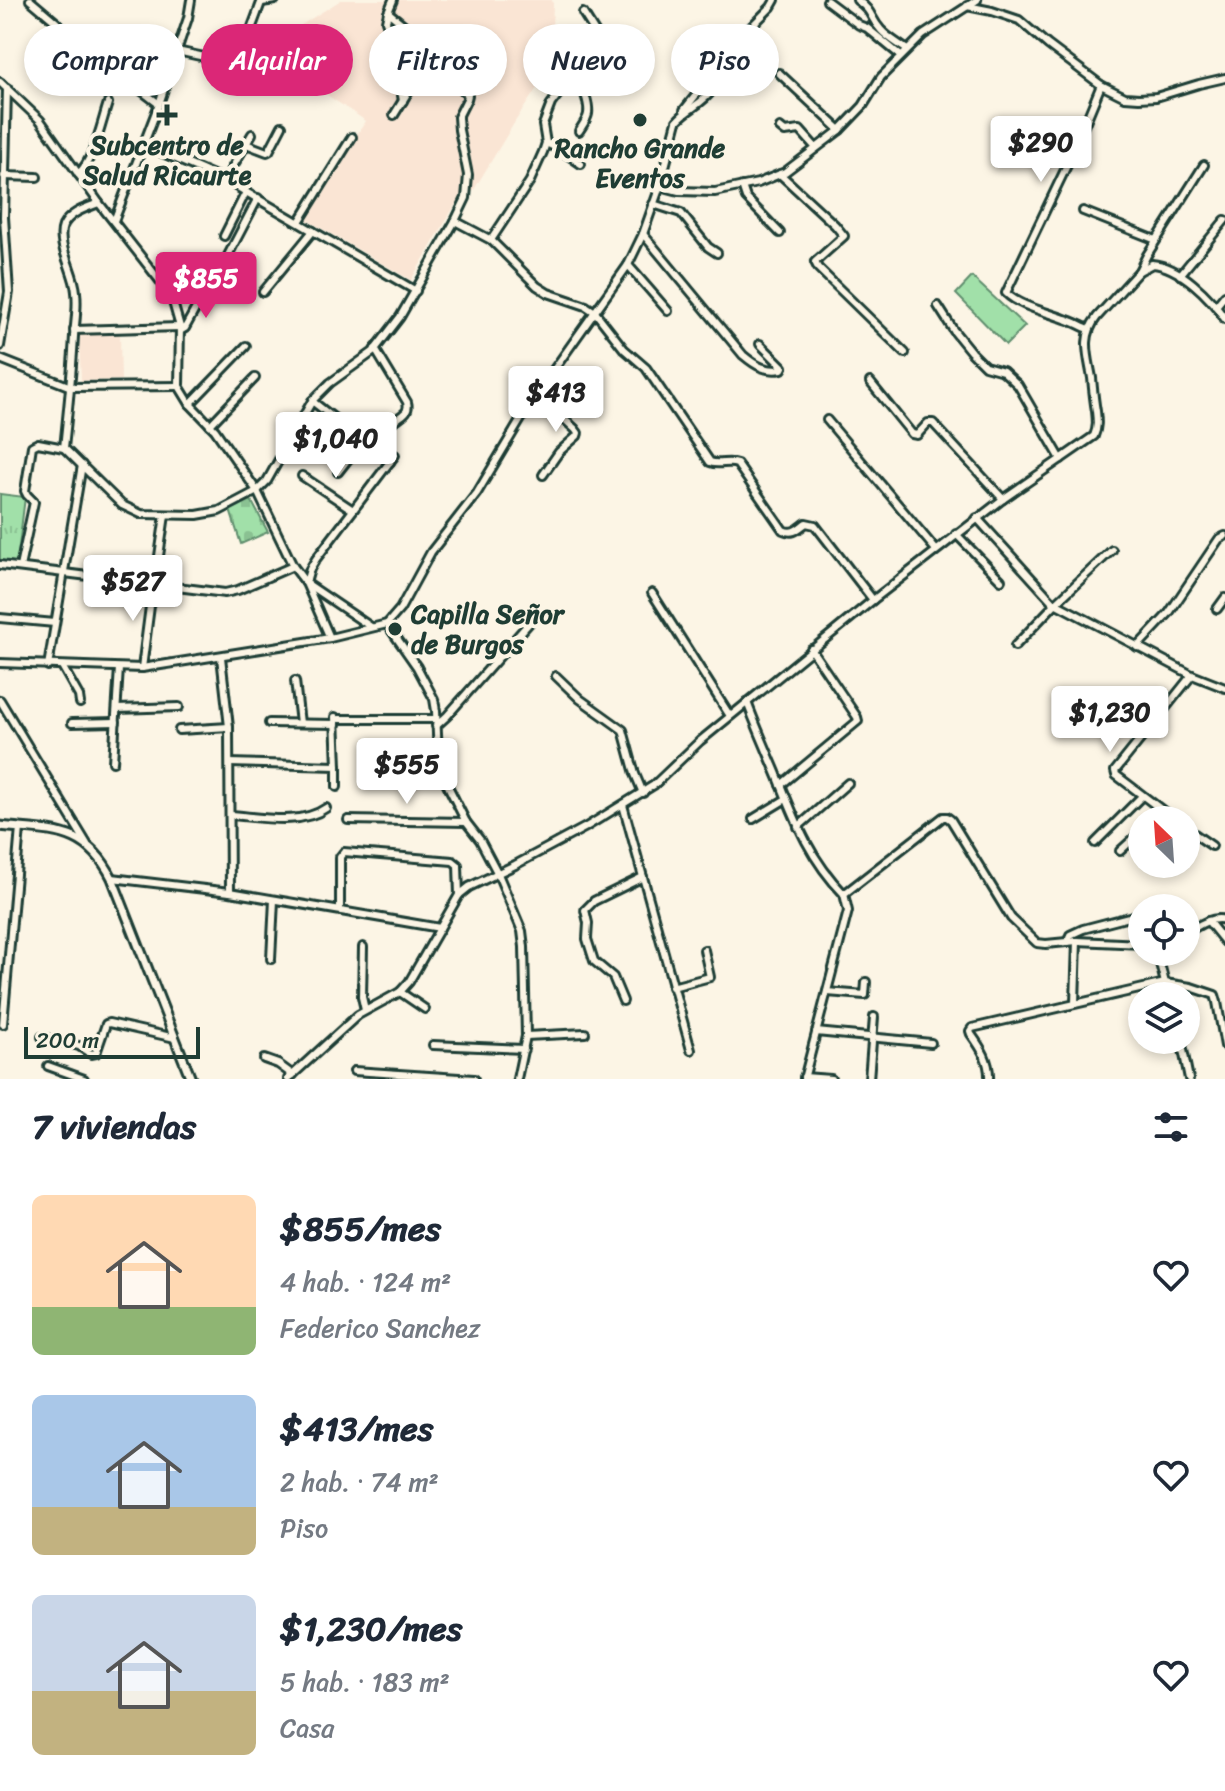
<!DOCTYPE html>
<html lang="es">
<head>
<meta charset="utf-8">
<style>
  :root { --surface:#fff; --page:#f6f6f7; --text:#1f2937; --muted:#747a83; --accent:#db2777 }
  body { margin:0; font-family:Sriracha,sans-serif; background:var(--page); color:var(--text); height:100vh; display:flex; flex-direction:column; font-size:30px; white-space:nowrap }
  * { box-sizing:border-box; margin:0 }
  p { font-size:26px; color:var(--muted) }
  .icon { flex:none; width:44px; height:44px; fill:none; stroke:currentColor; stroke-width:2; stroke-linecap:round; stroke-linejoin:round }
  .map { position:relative; height:1079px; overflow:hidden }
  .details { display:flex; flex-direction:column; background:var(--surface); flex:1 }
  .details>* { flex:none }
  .hud { position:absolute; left:24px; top:24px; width:800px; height:72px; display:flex; gap:16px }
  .needle { width:52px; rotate:335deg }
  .buttons { position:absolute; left:1128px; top:806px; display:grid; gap:16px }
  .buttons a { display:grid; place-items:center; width:72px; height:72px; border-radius:50%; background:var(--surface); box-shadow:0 4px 12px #0003; font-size:40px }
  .scale { position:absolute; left:24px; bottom:20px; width:176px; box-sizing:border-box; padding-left:8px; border:4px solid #1f3d34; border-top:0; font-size:22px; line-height:28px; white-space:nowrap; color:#1f3d34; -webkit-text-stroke:6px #fcf5e5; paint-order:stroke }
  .price { position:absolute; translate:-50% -68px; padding:0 18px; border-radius:8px; background:#fff; color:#222; font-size:26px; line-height:52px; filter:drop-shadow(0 2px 4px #0008) }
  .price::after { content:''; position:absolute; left:50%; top:48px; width:24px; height:18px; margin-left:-12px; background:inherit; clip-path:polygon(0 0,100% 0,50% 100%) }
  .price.active { background:var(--accent); color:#fff }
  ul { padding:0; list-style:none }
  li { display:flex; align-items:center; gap:24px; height:200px; padding:0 32px }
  li span { display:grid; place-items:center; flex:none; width:224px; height:160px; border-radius:12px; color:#555 }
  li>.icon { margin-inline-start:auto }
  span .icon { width:96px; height:96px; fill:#fffc; stroke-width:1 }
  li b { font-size:34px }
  h2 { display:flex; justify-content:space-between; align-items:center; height:96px; padding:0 32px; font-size:34px }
  .chip { padding:0 28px; border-radius:36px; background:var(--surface); box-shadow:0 4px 12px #0003; font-size:28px; line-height:72px }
  .chip.active { background:var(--accent); color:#fff }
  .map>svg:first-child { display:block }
</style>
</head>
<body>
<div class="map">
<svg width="1225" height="1079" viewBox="0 0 1225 1079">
  <defs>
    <pattern id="cemetery-stones" width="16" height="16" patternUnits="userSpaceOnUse" patternTransform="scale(2)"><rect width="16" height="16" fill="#a1e0a9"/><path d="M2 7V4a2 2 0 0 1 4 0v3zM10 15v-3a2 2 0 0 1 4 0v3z" fill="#8ac192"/></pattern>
    <pattern id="park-tufts" width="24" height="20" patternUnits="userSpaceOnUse" patternTransform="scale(2)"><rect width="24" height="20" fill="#a1e0a9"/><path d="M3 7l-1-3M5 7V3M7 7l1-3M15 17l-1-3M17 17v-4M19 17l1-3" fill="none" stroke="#8ac192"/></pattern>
  </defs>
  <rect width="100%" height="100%" fill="#fcf5e5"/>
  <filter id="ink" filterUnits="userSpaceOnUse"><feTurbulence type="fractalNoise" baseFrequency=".0125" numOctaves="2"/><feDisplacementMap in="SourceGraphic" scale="16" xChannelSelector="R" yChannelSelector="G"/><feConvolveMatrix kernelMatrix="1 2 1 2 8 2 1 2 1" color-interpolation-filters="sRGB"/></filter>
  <g filter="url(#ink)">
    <g fill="#fae5d4">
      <path d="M341 0H552L553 4 552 27 538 72 537 88 516 120 472 193 467 207 457 202 411 280 302 217 366 121 321 91 271 44Z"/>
      <path d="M79 334H120L121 380 81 381Z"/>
    </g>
    <path fill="#a1e0a9" stroke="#608e6e" stroke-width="2" d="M972 277 1025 326 1006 345 956 294Z"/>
    <path fill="url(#cemetery-stones)" stroke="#608e6e" stroke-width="2" d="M251 500 268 532 241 544 230 510Z"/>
    <path fill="url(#park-tufts)" stroke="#608e6e" stroke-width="2" d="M0 494 25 497 17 563 0 561Z"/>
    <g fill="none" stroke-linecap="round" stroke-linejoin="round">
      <defs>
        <g id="minor">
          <path d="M30 0 95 55 159 104"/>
          <path d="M393 0 388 12 386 21 391 35 403 101"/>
          <path d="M857 0C874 12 869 17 881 30 888 38 898 43 907 50"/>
          <path d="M827 1 859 25 867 28 901 56"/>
          <path d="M262 2 275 0"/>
          <path d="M967 6 992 11 1019 20 1048 45 1101 85 1125 97 1139 98 1156 97 1199 84 1225 78"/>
          <path d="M583 13 600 40 615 79"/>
          <path d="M557 35C566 52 591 96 588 114 587 120 582 126 579 131"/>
          <path d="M177 51 232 63 239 62 262 0"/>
          <path d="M779 73 840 130"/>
          <path d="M0 82 40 120 99 203 171 295 180 327 179 386 190 404 215 430 257 491 293 566 306 583 330 638"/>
          <path d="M684 110 704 85 701 82 697 81"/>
          <path d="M394 115 429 58"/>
          <path d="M780 128 785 132 800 130 816 148"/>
          <path d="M546 143 561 150 581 164"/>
          <path d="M246 144 267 152 269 151 282 126"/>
          <path d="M144 145 227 181 416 291"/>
          <path d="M78 174C94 160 101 124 108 103"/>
          <path d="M780 174 835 225 844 236 815 262 818 268 905 353"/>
          <path d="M4 176 37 177"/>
          <path d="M225 180 252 134"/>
          <path d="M660 186 679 191 715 192 758 183 785 172 840 130 863 106 881 77 923 35 977 0"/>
          <path d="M742 186 746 198 780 233"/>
          <path d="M99 203C86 208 70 212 63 226 56 244 75 273 76 292 78 307 75 322 74 336 72 373 68 410 64 448L122 505 141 514 197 515 219 511 257 491 267 481 312 401 330 383 373 352 400 317 455 221 466 198 468 175 459 130 458 117 467 99 468 95 429 58 405 26 388 12"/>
          <path d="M653 204 681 213 708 247 717 253"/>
          <path d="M1083 211 1156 240"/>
          <path d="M114 221 159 104 188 18 191 0"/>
          <path d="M455 221 491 240 537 286 548 293 586 306 595 312 624 349 646 368 710 462C719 466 728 460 737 464L783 530C793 535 798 529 806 523L815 525 873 600"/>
          <path d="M299 222 352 137"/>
          <path d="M643 234 743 355C756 366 766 372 782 369L783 367 760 344"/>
          <path d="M224 236 246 192"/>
          <path d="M491 240 530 181 543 152 546 143 543 125 551 104 576 71 608 57"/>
          <path d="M223 265 258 198"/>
          <path d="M628 265 668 311"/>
          <path d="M1139 271 1147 255 1204 165"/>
          <path d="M1180 275 1225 220"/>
          <path d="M263 292 313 231"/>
          <path d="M938 306 954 331 971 352 985 366 1003 371 1018 385 1061 459"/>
          <path d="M1216 306 1225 295"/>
          <path d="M1089 329C1081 326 1073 321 1065 319 1047 312 1019 306 1006 293L1072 155 1101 85"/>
          <path d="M74 330 180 327"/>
          <path d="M180 331 185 328 207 288"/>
          <path d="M0 346 9 292 4 217 7 88"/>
          <path d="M375 349 407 402C410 412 403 414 396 420"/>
          <path d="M0 359 71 387 179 386"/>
          <path d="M870 382 912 434 917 435 928 423H933L1003 499"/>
          <path d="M537 394 575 429 578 433 577 436 559 452 543 475"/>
          <path d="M312 401 390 462"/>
          <path d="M190 404 246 346"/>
          <path d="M827 420 936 550"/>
          <path d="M210 425 255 378"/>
          <path d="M315 455 339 422"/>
          <path d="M338 472 363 440"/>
          <path d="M302 476 353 510"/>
          <path d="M977 518 1053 602 1192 675 1225 688"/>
          <path d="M956 534 1001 580"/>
          <path d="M159 556 165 515"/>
          <path d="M0 565 225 593 238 590 293 566"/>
          <path d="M20 567 34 502 27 495 25 491 32 446 38 443 64 448"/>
          <path d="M652 593 730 716"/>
          <path d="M1217 609 1225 598"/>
          <path d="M0 618 55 623"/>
          <path d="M387 624 400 609 431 552 477 493 533 399 628 265 643 234 660 186 677 121C687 109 704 103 712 90 719 78 718 64 726 52L771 7 775 0"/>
          <path d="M387 624 417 667 434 699 436 711 438 756 447 784 466 822 480 840 498 874 522 931 524 947 526 1036 517 1079"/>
          <path d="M371 627 306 583 310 569 316 559 395 455"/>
          <path d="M1015 646 1056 603 1112 550"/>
          <path d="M1137 647 1169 613 1219 539 1225 536"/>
          <path d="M221 657 229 727 230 892"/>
          <path d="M0 663 142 668 330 638 387 624"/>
          <path d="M48 666 82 465"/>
          <path d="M62 666 79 696 80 703"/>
          <path d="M142 668 153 583"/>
          <path d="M556 676 580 699 623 730 635 774 643 793"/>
          <path d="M295 681 300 723"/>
          <path d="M0 700 87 844"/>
          <path d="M747 702C757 729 769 755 780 782 797 825 811 860 844 894"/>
          <path d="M117 709 179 707"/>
          <path d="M335 717 337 766"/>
          <path d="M339 719H436"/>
          <path d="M72 723 116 722"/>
          <path d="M269 723 336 724"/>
          <path d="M436 726 447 716 530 622"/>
          <path d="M179 730 229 727"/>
          <path d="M113 762 119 668"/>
          <path d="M230 763 337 766V787"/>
          <path d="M781 785 858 721 857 717 811 649"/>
          <path d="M623 805 691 1050"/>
          <path d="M230 815C260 817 301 826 326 808"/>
          <path d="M753 819 786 799"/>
          <path d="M348 820 466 822"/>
          <path d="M1153 820 1162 812"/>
          <path d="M1175 820 1116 775 1115 771 1192 675"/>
          <path d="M798 827 848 783"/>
          <path d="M1186 828 1212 846"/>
          <path d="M1095 843 1142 796"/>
          <path d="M1120 851 1142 831"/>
          <path d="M112 878 230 892 440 928"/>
          <path d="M340 910V857L344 852 453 861 458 865 459 895"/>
          <path d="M1208 921 1225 942"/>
          <path d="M1186 933C1198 926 1211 916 1225 920"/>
          <path d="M1068 942 1070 935 1083 929 1133 916"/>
          <path d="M363 947 362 997 365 1010"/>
          <path d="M1157 952 1165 983"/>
          <path d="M271 959 274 900"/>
          <path d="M672 987 710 977 704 950"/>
          <path d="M400 992 425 1009"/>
          <path d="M827 992 865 995 866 982"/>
          <path d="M623 1001 613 977 594 961 587 939 588 923 585 910 594 901 643 877"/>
          <path d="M1075 1003 1077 941"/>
          <path d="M3 1024 20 828"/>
          <path d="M816 1032 931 1043"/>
          <path d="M526 1036 585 1033"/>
          <path d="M42 1037 79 1046 91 1054 96 1053 106 1024 109 1023 175 1038"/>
          <path d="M1181 1040 1189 1079"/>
          <path d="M433 1045 524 1049"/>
          <path d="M264 1059 278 1064 293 1075"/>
          <path d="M48 1066 84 1079"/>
          <path d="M354 1071 474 1079"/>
          <path d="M804 1077 831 1079"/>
          <path d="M288 1079 358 1015 400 992 409 982 459 895 469 887 515 865 586 827 654 785 700 741 873 600 1003 499 1094 436C1098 427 1097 420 1096 411 1094 400 1093 389 1092 378 1088 355 1081 337 1097 317L1139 271 1152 264C1180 266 1210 297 1225 319"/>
          <path d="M804 1079 848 911 844 894 943 817H947L951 820 1011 918 1037 943 1046 944 1077 941 1142 944"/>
          <path d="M869 1079 874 1017"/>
          <path d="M989 1079C990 1061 981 1048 971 1034L970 1031 972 1028 1165 983 1191 987 1215 995 1217 1002 1225 1046"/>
        </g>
        <path id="major" d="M0 826C52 832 86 826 112 878L191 1079"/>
      </defs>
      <use href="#minor" stroke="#1f3d34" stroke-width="12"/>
      <use href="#major" stroke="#1f3d34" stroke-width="13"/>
      <use href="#minor" stroke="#fcf5e5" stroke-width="6"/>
      <use href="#major" stroke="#fcf5e5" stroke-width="7"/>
    </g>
  </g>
  <g fill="#1f3d34" stroke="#fcf5e5" stroke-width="3">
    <path d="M163 103h8v8h8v8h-8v8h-8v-8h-8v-8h8z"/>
    <circle cx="640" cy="120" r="8"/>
    <circle cx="395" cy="629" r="8"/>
  </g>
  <g text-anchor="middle" stroke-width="8" stroke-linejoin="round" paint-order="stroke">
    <g font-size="26" font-weight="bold" fill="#1f3d34" stroke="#fcf5e5">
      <text x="167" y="154">Subcentro de<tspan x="167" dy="30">Salud Ricaurte</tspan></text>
      <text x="640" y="157">Rancho Grande<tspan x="640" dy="30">Eventos</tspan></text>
      <text x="411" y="623" text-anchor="start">Capilla Señor<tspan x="411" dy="30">de Burgos</tspan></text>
    </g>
  </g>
</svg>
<div class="buttons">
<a><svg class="needle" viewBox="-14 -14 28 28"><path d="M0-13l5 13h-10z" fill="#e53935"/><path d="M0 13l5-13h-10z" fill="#747a83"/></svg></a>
<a><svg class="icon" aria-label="locate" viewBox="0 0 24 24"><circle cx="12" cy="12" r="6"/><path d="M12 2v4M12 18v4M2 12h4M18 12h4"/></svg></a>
<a><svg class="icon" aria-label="layers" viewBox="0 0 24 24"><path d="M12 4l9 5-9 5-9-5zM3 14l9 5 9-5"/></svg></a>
</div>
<div class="scale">200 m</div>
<b class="price" style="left:1041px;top:184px">$290</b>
<b class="price active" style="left:206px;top:320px">$855</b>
<b class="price" style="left:556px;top:434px">$413</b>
<b class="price" style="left:336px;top:480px">$1,040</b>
<b class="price" style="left:133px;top:623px">$527</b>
<b class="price" style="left:1110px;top:754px">$1,230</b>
<b class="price" style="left:407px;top:806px">$555</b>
<div class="hud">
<a class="chip">Comprar</a>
<a class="chip active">Alquilar</a>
<a class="chip">Filtros</a>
<a class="chip">Nuevo</a>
<a class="chip">Piso</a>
</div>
</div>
<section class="details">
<h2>7 viviendas<svg class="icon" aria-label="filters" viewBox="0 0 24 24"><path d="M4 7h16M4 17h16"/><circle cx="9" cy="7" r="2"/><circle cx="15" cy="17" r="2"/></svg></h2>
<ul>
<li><span style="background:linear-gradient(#ffd9b3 70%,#8fb573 0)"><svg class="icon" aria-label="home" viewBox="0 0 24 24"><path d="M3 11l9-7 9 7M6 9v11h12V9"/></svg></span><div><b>$855/mes</b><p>4 hab. · 124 m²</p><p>Federico Sanchez</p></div><svg class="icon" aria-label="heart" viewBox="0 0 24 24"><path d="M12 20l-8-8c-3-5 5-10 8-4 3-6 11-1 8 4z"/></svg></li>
<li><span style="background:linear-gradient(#a9c7e8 70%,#c2b280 0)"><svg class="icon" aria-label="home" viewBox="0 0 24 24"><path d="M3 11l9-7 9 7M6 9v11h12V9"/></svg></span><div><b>$413/mes</b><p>2 hab. · 74 m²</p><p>Piso</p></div><svg class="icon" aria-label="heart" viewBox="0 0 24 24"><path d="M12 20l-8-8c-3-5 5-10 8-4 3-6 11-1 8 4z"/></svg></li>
<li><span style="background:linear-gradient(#c9d6e8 60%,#c2b280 0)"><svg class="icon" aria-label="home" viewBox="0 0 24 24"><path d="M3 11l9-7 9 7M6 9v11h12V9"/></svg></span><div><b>$1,230/mes</b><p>5 hab. · 183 m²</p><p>Casa</p></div><svg class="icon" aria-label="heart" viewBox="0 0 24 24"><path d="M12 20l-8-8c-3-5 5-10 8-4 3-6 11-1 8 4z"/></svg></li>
</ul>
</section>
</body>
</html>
